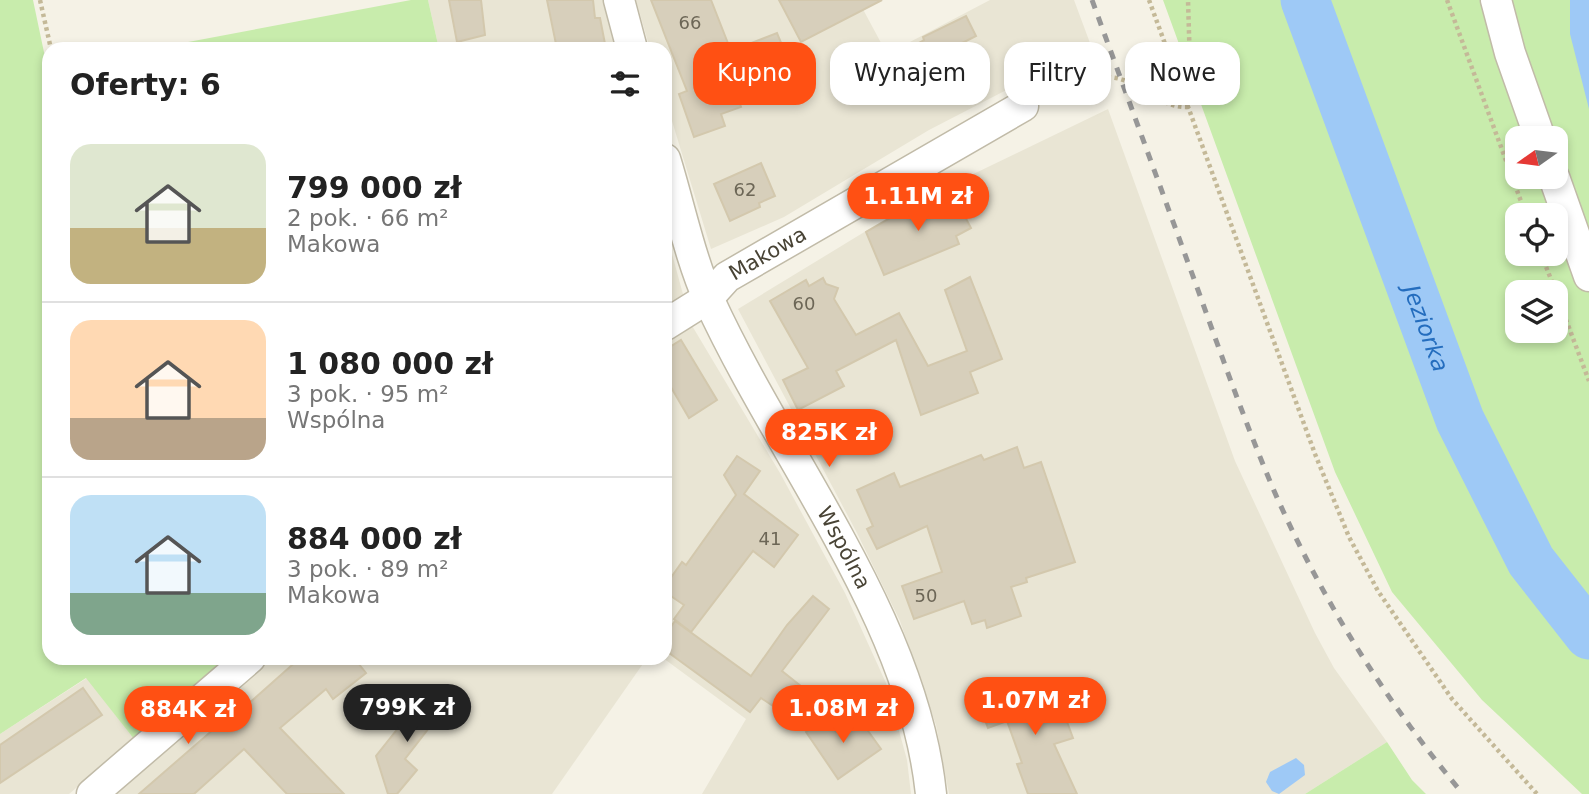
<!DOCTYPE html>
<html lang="pl">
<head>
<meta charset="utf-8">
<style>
  :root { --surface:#fff; --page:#f6f6f6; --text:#222; --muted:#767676; --line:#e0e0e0; --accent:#ff5013 }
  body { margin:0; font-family:"DejaVu Sans",sans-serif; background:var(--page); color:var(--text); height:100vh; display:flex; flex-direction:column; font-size:26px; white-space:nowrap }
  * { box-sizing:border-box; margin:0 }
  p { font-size:23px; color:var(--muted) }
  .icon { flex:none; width:38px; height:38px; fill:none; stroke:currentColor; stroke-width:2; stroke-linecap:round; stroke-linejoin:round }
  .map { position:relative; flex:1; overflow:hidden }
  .sheet { position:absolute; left:42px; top:42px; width:630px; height:623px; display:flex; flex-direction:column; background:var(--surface); border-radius:21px; box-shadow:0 4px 10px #0003 }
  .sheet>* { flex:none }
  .top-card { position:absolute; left:693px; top:42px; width:665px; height:63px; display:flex; gap:14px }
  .needle { width:46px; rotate:256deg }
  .tools { position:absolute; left:1505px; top:126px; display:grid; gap:14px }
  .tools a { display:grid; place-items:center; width:63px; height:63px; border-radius:14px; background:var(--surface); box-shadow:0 4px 10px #0003; font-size:35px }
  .price { position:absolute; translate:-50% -60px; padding:0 16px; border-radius:24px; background:var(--accent); color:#fff; font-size:23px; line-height:46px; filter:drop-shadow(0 2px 4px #0008) }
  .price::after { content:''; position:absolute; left:50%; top:42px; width:21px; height:16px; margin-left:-10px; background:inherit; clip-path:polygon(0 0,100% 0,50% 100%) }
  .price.selected { background:#222; color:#fff }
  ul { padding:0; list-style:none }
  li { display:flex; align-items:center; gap:21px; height:175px; padding:0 28px }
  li+li { border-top:2px solid var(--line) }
  li span { display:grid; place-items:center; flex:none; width:196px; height:140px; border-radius:21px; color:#555 }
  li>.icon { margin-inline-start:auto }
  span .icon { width:84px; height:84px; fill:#fffc; stroke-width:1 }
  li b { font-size:30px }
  h2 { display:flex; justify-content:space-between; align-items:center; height:84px; padding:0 28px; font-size:30px }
  .tag { padding:0 24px; border-radius:21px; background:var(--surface); box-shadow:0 4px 10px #0003; font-size:24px; line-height:63px }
  .tag.selected { background:var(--accent); color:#fff }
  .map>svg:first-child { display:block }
</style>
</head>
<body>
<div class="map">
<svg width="1589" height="794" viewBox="0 0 1589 794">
  <rect width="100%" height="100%" fill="#f5f2e6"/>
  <g fill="#e9e5d4">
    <path d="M428 0H603L615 49H439Z"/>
    <path d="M636 0H858L887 54 990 0H1074L1090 43 1086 49 929 130 784 217 711 249 665 98V49H650Z"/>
    <path d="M1108 109 1235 461 1315 633 1334 668 1387 742 1305 794H949L936 725 900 621 857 533 738 309 907 206Z"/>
    <path d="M665 228 684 298 665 309Z"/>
    <path d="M691 324 780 473 845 593 886 683 907 760 911 794H702L746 719 663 658H665V341Z"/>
    <path d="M270 658H647L552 794H116Z"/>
    <path d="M87 678 134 739 69 794H0V734Z"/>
  </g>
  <g fill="#c8ecac" fill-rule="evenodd">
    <path d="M0 0H33L49 76V658H233L134 739 86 678 0 734Z"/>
    <path d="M411 0H428L439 49H151Z"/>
    <path d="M1163 0H1589V794H1582L1482 700 1392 592 1335 472ZM1517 138H1556V177H1517ZM1517 215H1556V254H1517ZM1517 292H1556V331H1517Z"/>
    <path d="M1387 742 1412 780 1426 794H1305Z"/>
  </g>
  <g fill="#9ec9f6">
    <path d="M1570 0H1589V109L1570 34Z"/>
    <path d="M1296 758 1304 765 1305 775 1279 794 1272 791 1266 782 1270 772Z"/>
  </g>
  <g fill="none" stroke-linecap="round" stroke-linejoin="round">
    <path stroke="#9ec9f6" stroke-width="49" id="s1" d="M1305 0 1460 420 1531 561 1589 635"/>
  </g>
  <g fill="#d7cfbb" stroke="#d3c8ad" stroke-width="2">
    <path d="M449 0H481L485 35 457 42Z"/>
    <path d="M547 0H593L595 18H600L606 49H557Z"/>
    <path d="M651 0H711L731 51 777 33 792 69 735 90 741 107 721 114 725 126 694 137 679 94 687 91Z"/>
    <path d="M779 0H882L801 42Z"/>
    <path d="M966 16 976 36 891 79 883 63 924 40 923 37Z"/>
    <path d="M761 163 775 196 759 203 760 207 730 221 714 184Z"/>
    <path d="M952 192 971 228 956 236 959 244 884 275 866 232 927 197 935 201Z"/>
    <path d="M970 277 1002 359 970 372 978 393 921 415 896 340 836 371 844 386 798 410 783 380 808 368 770 301 806 280 809 286 823 278 826 284 838 288 834 299 856 335 899 313 928 366 967 351 945 290Z"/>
    <path d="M681 340 717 400 689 418 665 377V350Z"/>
    <path d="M1017 447 1024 468 1041 462 1075 562 1026 578 1027 582 1011 587 1021 616 987 628 985 620 972 624 964 601 914 619 902 586 942 572 927 526 877 549 867 529 873 526 857 490 894 473 900 487 981 455 984 460Z"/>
    <path d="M737 456 760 471 744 494 798 535 774 567 753 551 691 632 674 619 684 605 665 592V586L682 562 686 565 736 495 724 475Z"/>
    <path d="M813 596 829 609 782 671 802 687 782 712 761 698 750 712 665 650V635L675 621 751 676 787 625Z"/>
    <path d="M300 658H354L366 673 333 699 326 689 280 728 344 794H287L244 749 194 794H139L215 728 218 731Z"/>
    <path d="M1053 684 1073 738 1054 744 1077 794H1028L1017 764 1022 763 1007 721 988 728 979 704 1007 694 1009 700Z"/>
    <path d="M83 688 102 715 0 783V745Z"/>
    <path d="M427 692 446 706 405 759 417 770 397 794H388L376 756Z"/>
    <path d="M858 717 881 749 838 779 806 732 825 718 836 732Z"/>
  </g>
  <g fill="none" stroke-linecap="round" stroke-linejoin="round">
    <defs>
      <g id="minor">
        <path d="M619 0 632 49"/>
        <path d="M1496 0 1510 53 1540 138"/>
        <path id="s2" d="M665 159C679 204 690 258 709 300 781 458 913 618 931 794"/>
        <path d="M1554 177 1589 276"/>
        <path id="s3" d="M665 325 708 298 727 277 1023 106"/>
        <path d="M92 794 250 658"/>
      </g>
    </defs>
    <use href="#minor" stroke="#c1bba8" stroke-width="33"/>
    <g stroke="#c4b998" stroke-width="4.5" stroke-dasharray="3.5 3.5" stroke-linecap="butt">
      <path d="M40 0 51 49"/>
      <path d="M1149 0 1315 454 1349 537 1378 591 1452 699 1537 794"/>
      <path d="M1447 0 1526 215"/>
      <path d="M1048 97C1064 91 1083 81 1100 78 1132 71 1157 109 1188 107L1191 98 1188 0"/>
      <path d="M1541 254 1556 292"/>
      <path d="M1556 293 1589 381"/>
    </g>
    <use href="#minor" stroke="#fff" stroke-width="30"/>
    <path stroke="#979797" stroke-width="5" stroke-dasharray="9 9" stroke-linecap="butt" d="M1092 0C1126 93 1160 186 1194 279 1220 351 1245 423 1275 493 1323 602 1387 703 1463 794"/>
  </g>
  <g text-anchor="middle" stroke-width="5" stroke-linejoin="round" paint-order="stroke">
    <g font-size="18" fill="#6c6656">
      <text x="690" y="29">66</text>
      <text x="745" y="196">62</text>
      <text x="804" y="310">60</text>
      <text x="770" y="545">41</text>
      <text x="926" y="602">50</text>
    </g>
    <g font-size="21" fill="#484335" stroke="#fff">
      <text dy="7" stroke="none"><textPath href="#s3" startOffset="126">Makowa</textPath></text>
      <text dy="7" stroke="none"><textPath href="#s2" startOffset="430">Wspólna</textPath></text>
    </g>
    <g font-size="23" font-style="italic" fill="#246dbe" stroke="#fff">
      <text dy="8" stroke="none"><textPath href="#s1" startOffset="350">Jeziorka</textPath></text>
    </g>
  </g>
</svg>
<div class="tools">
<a><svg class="needle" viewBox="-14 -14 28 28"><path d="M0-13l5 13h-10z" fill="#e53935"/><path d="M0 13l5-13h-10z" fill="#767676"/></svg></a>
<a><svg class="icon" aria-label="locate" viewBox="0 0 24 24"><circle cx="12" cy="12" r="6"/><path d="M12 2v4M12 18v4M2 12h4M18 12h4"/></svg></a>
<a><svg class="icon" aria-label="layers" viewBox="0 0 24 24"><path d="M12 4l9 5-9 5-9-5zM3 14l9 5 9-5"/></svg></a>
</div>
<b class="price" style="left:918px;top:233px">1.11M zł</b>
<b class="price" style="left:829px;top:469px">825K zł</b>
<b class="price" style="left:1035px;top:737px">1.07M zł</b>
<b class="price selected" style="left:407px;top:744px">799K zł</b>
<b class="price" style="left:843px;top:745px">1.08M zł</b>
<b class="price" style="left:188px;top:746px">884K zł</b>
<div class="top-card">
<a class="tag selected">Kupno</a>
<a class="tag">Wynajem</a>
<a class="tag">Filtry</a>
<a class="tag">Nowe</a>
</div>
<section class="sheet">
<h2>Oferty: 6<svg class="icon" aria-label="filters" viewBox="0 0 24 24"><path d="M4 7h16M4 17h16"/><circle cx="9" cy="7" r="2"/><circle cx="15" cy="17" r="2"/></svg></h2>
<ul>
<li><span style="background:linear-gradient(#dfe7d0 60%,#c2b280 0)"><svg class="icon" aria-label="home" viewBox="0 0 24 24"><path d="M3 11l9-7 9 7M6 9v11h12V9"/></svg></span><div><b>799 000 zł</b><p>2 pok. · 66 m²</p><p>Makowa</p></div></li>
<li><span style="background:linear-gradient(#ffd9b3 70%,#b9a48a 0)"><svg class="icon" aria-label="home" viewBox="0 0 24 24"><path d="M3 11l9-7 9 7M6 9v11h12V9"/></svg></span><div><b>1 080 000 zł</b><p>3 pok. · 95 m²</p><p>Wspólna</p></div></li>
<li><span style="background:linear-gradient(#bfe0f5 70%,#7fa58c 0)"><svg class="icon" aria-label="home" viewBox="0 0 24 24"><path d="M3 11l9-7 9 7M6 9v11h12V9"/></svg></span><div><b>884 000 zł</b><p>3 pok. · 89 m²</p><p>Makowa</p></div></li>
</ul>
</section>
</div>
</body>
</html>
